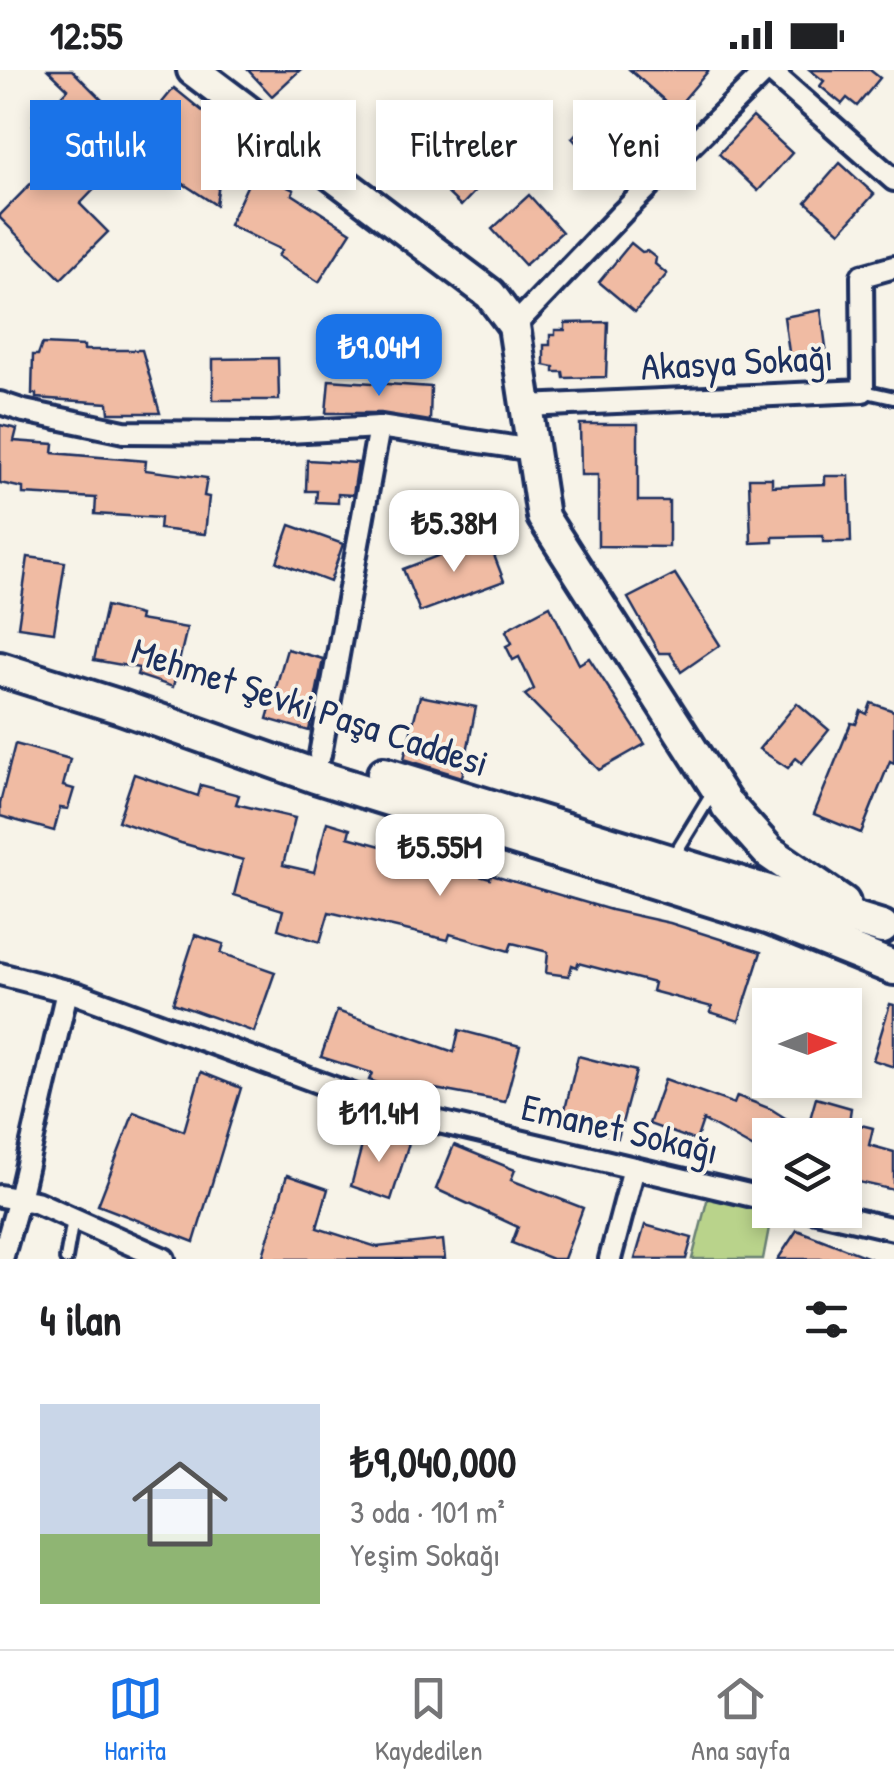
<!DOCTYPE html>
<html lang="tr">
<head>
<meta charset="utf-8">
<style>
  :root { --surface:#fff; --page:#f2f2f2; --text:#202124; --muted:#757577; --line:#e0e0e0; --accent:#1a73e8 }
  body { margin:0; font-family:"Patrick Hand",sans-serif; background:var(--page); color:var(--text); height:100vh; display:flex; flex-direction:column; font-size:38px; white-space:nowrap }
  * { box-sizing:border-box; margin:0 }
  p { font-size:32px; color:var(--muted) }
  .icon { flex:none; width:55px; height:55px; fill:none; stroke:currentColor; stroke-width:2; stroke-linecap:round; stroke-linejoin:round }
  .map { position:relative; height:1189px; overflow:hidden }
  .panel { display:flex; flex-direction:column; background:var(--surface); flex:1 }
  .panel>* { flex:none }
  .banner { position:absolute; left:30px; top:30px; width:835px; height:90px; display:flex; gap:20px }
  .needle { width:65px; rotate:89deg }
  .tools { position:absolute; left:752px; top:918px; display:grid; gap:20px }
  .tools a { display:grid; place-items:center; width:110px; height:110px; border-radius:0px; background:var(--surface); box-shadow:0 5px 15px #0003; font-size:50px }
  .price { position:absolute; translate:-50% -85px; padding:0 22px; border-radius:20px; background:#fff; color:#222; font-size:32px; line-height:65px; filter:drop-shadow(0 2px 5px #0008) }
  .price::after { content:''; position:absolute; left:50%; top:60px; width:30px; height:22px; margin-left:-15px; background:inherit; clip-path:polygon(0 0,100% 0,50% 100%) }
  .price.current { background:var(--accent); color:#fff }
  ul { padding:0; list-style:none }
  li { display:flex; align-items:center; gap:30px; height:250px; padding:0 40px }
  li+li { border-top:2px solid var(--line) }
  li span { display:grid; place-items:center; flex:none; width:280px; height:200px; border-radius:0px; color:#555 }
  li>.icon { margin-inline-start:auto }
  span .icon { width:120px; height:120px; fill:#fffc; stroke-width:1 }
  li b { font-size:42px }
  h2 { display:flex; justify-content:space-between; align-items:center; height:120px; padding:0 40px; font-size:42px }
  .pill { padding:0 35px; border-radius:0px; background:var(--surface); box-shadow:0 5px 15px #0003; font-size:35px; line-height:90px }
  .pill.current { background:var(--accent); color:#fff }
  .status { display:flex; justify-content:space-between; align-items:center; height:70px; padding:0 50px; background:var(--surface); direction:ltr }
  .status svg { height:28px; fill:currentColor }
  .tabs { display:flex; justify-content:space-around; align-items:center; height:140px; border-top:2px solid var(--line); background:var(--surface); font-size:28px; color:var(--muted) }
  .tabs a { display:grid; justify-items:center; gap:5px }
  .tabs .current { color:var(--accent) }
  .map>svg:first-child { display:block }
</style>
</head>
<body>
<div class="status"><b>12:55</b><svg viewBox="0 0 49 12"><path d="M0 12V9h3v3zM5 12V6h3v6zM10 12V3h3v9zM15 12V0h3v12zM26 1h20v11H26zM47 4h2v5h-2z"/></svg></div>
<div class="map">
<svg width="894" height="1189" viewBox="0 0 894 1189">
  <rect width="100%" height="100%" fill="#f7f3e8"/>
  <filter id="ink" filterUnits="userSpaceOnUse"><feTurbulence type="fractalNoise" baseFrequency=".01" numOctaves="2"/><feDisplacementMap in="SourceGraphic" scale="20" xChannelSelector="R" yChannelSelector="G"/><feConvolveMatrix kernelMatrix="1 2 1 2 8 2 1 2 1" color-interpolation-filters="sRGB"/></filter>
  <g filter="url(#ink)">
    <path fill="#b9d38b" stroke="#6a8174" stroke-width="2.5" d="M708 1127 772 1142 763 1189H692Z"/>
    <g fill="#f0bba3" stroke="#1b2f5e" stroke-width="2.5">
      <path d="M48 0H72L142 70 80 134 108 162 61 209 0 148V145L61 83 33 55 68 19Z"/>
      <path d="M248 0H300L272 26Z"/>
      <path d="M630 0H709L675 40Z"/>
      <path d="M810 0H870L880 8 857 36 847 28 842 34 820 16 824 11Z"/>
      <path d="M174 18 226 60 216 135 156 96V40Z"/>
      <path d="M439 33 501 94 461 136 398 76Z"/>
      <path d="M601 36 641 67 605 104 572 68Z"/>
      <path d="M753 47 792 83 758 121 719 84Z"/>
      <path d="M840 93 874 124 840 162 806 132Z"/>
      <path d="M254 101 294 120 292 124 351 162 319 212 278 186 282 180 229 155Z"/>
      <path d="M529 125 562 162 525 195 492 159Z"/>
      <path d="M631 173 642 182 647 181 656 188 655 194 667 204 635 242 599 212Z"/>
      <path d="M821 240 828 292 791 296 784 247Z"/>
      <path d="M608 252 606 307 564 308 563 302H554V297L544 295V275H550V265H555V260H565V253Z"/>
      <path d="M42 274 84 276V280H142L160 343H109L108 333 36 328V324H32L33 285H38Z"/>
      <path d="M278 288 279 330H213V289Z"/>
      <path d="M329 310 431 317 430 351 381 343H326Z"/>
      <path d="M580 354H638V431H669V477L598 476V405H581Z"/>
      <path d="M0 355 17 359 14 371 54 374 53 383 146 391 145 400 207 408 204 426 209 427 205 464 159 459 160 448 95 444 96 428 23 424V418L0 413Z"/>
      <path d="M307 390 358 393 353 425 338 424V433L316 432 317 421H306Z"/>
      <path d="M825 406H849L851 472H823V466L773 467V472L751 473 749 408H772V416L825 414Z"/>
      <path d="M290 455 343 474 330 512 277 492Z"/>
      <path d="M487 467 504 511 420 542 403 499Z"/>
      <path d="M28 487 65 492 54 562 18 557Z"/>
      <path d="M675 504 720 575 681 602 670 583H659L628 528Z"/>
      <path d="M106 536 140 545 139 550 187 558 173 617 137 605 139 598 94 590Z"/>
      <path d="M550 536 579 594 589 588 645 674 599 700 525 625 534 619 519 587 513 590 506 576 512 573 506 561 512 556Z"/>
      <path d="M287 579 323 589 309 661 267 649Z"/>
      <path d="M420 626 476 637 462 707 404 689Z"/>
      <path d="M797 633 829 660 802 693 796 688 788 698 759 679Z"/>
      <path d="M871 633 894 641V693L890 691 861 763 814 744 851 653 856 654 861 641 867 644Z"/>
      <path d="M15 674 70 689 63 716 74 719 68 739 60 738 54 761 0 746V733Z"/>
      <path d="M134 704 198 726 201 715 239 725 236 734 295 748 283 795 314 802 327 752 350 759 348 767 410 784 409 787 490 809 491 805 611 840 670 853 761 882 739 951 710 942 712 937 652 921 654 913 578 893 577 897 572 895 569 906 546 903 548 882 512 873 509 881 450 864 448 870 329 842 320 872 278 859 283 840 234 825 243 790 181 773 118 751Z"/>
      <path d="M195 865 224 874 221 883 275 902 254 962 173 933Z"/>
      <path d="M890 934 894 935V997L873 990Z"/>
      <path d="M337 941 454 982 459 960 520 976 505 1032 435 1019 431 1031 369 1010 372 1003 321 987Z"/>
      <path d="M578 986 636 1001 618 1068 562 1052Z"/>
      <path d="M201 1002 241 1018 194 1172 98 1135 134 1042 184 1061Z"/>
      <path d="M665 1009 734 1034 737 1026 753 1032 771 1039 812 1065H770V1087L703 1050 696 1071 649 1054Z"/>
      <path d="M816 1028 851 1038 849 1052 873 1058 869 1075 894 1082V1120L845 1109V1065H813L808 1056Z"/>
      <path d="M366 1061 409 1073 391 1130 351 1116Z"/>
      <path d="M454 1075 515 1100 511 1110 583 1138 564 1189H552L512 1173 518 1157 436 1119Z"/>
      <path d="M287 1105 328 1119 317 1158 377 1177 443 1170 445 1189H262Z"/>
      <path d="M645 1155 692 1168 686 1189H635Z"/>
      <path d="M797 1160 870 1188V1189H778Z"/>
    </g>
    <g fill="none" stroke-linecap="round" stroke-linejoin="round">
      <defs>
        <g id="service">
          <path d="M863 321 894 328"/>
          <path d="M672 789 713 722"/>
          <path d="M66 1189 73 1149"/>
        </g>
        <g id="minor">
          <path d="M769 0 894 110"/>
          <path d="M514 256 623 142 767 0"/>
          <path d="M0 333 24 341 124 362 270 363 379 357 533 380"/>
          <path d="M526 336 863 321 862 206 894 197"/>
          <path d="M320 685 379 357"/>
          <path d="M0 904 78 924 405 1044 770 1130"/>
          <path d="M0 1126 36 1132 164 1189"/>
          <path d="M812 1140 894 1159"/>
          <path d="M2 1189 19 1129 67 921"/>
          <path d="M610 1189 634 1098"/>
        </g>
        <path id="secondary" d="M193 0 490 224 514 256 543 447 728 736"/>
        <g id="primary">
          <path d="M0 599 121 637 315 706 770 848 894 898"/>
          <path d="M384 704 882 857"/>
          <path d="M728 736 769 782 843 833"/>
        </g>
      </defs>
      <use href="#service" stroke="#1b2f5e" stroke-width="18"/>
      <use href="#minor" stroke="#1b2f5e" stroke-width="28"/>
      <use href="#secondary" stroke="#1b2f5e" stroke-width="38"/>
      <use href="#primary" stroke="#1b2f5e" stroke-width="40"/>
      <use href="#service" stroke="#f7f3e8" stroke-width="10"/>
      <use href="#minor" stroke="#f7f3e8" stroke-width="20"/>
      <use href="#secondary" stroke="#f7f3e8" stroke-width="30"/>
      <use href="#primary" stroke="#f7f3e8" stroke-width="32"/>
    </g>
  </g>
  <g text-anchor="middle" stroke-width="8" stroke-linejoin="round" paint-order="stroke">
    <g font-size="38" fill="#1b2f5e" stroke="#f7f3e8">
      <text transform="translate(737 292) rotate(-3)" y="13">Akasya Sokağı</text>
      <text transform="translate(310 637) rotate(18)" y="13">Mehmet Şevki Paşa Caddesi</text>
      <text transform="translate(620 1059) rotate(13)" y="13">Emanet Sokağı</text>
    </g>
  </g>
</svg>
<div class="tools">
<a><svg class="needle" viewBox="-14 -14 28 28"><path d="M0-13l5 13h-10z" fill="#e53935"/><path d="M0 13l5-13h-10z" fill="#757577"/></svg></a>
<a><svg class="icon" aria-label="layers" viewBox="0 0 24 24"><path d="M12 4l9 5-9 5-9-5zM3 14l9 5 9-5"/></svg></a>
</div>
<b class="price current" style="left:379px;top:329px">₺9.04M</b>
<b class="price" style="left:454px;top:505px">₺5.38M</b>
<b class="price" style="left:440px;top:829px">₺5.55M</b>
<b class="price" style="left:379px;top:1095px">₺11.4M</b>
<div class="banner">
<a class="pill current">Satılık</a>
<a class="pill">Kiralık</a>
<a class="pill">Filtreler</a>
<a class="pill">Yeni</a>
</div>
</div>
<section class="panel">
<h2>4 ilan<svg class="icon" aria-label="filters" viewBox="0 0 24 24"><path d="M4 7h16M4 17h16"/><circle cx="9" cy="7" r="2"/><circle cx="15" cy="17" r="2"/></svg></h2>
<ul>
<li><span style="background:linear-gradient(#c9d6e8 65%,#8fb573 0)"><svg class="icon" aria-label="home" viewBox="0 0 24 24"><path d="M3 11l9-7 9 7M6 9v11h12V9"/></svg></span><div><b>₺9,040,000</b><p>3 oda · 101 m²</p><p>Yeşim Sokağı</p></div></li>
</ul>
</section>
<nav class="tabs">
<a class="current"><svg class="icon" aria-label="map" viewBox="0 0 24 24"><path d="M3 6l6-2 6 2 6-2v14l-6 2-6-2-6 2zM9 4v14M15 6v14"/></svg>Harita</a>
<a><svg class="icon" aria-label="saved" viewBox="0 0 24 24"><path d="M7 4h10v16l-5-4-5 4z"/></svg>Kaydedilen</a>
<a><svg class="icon" aria-label="home" viewBox="0 0 24 24"><path d="M3 11l9-7 9 7M6 9v11h12V9"/></svg>Ana sayfa</a>
</nav>
</body>
</html>
